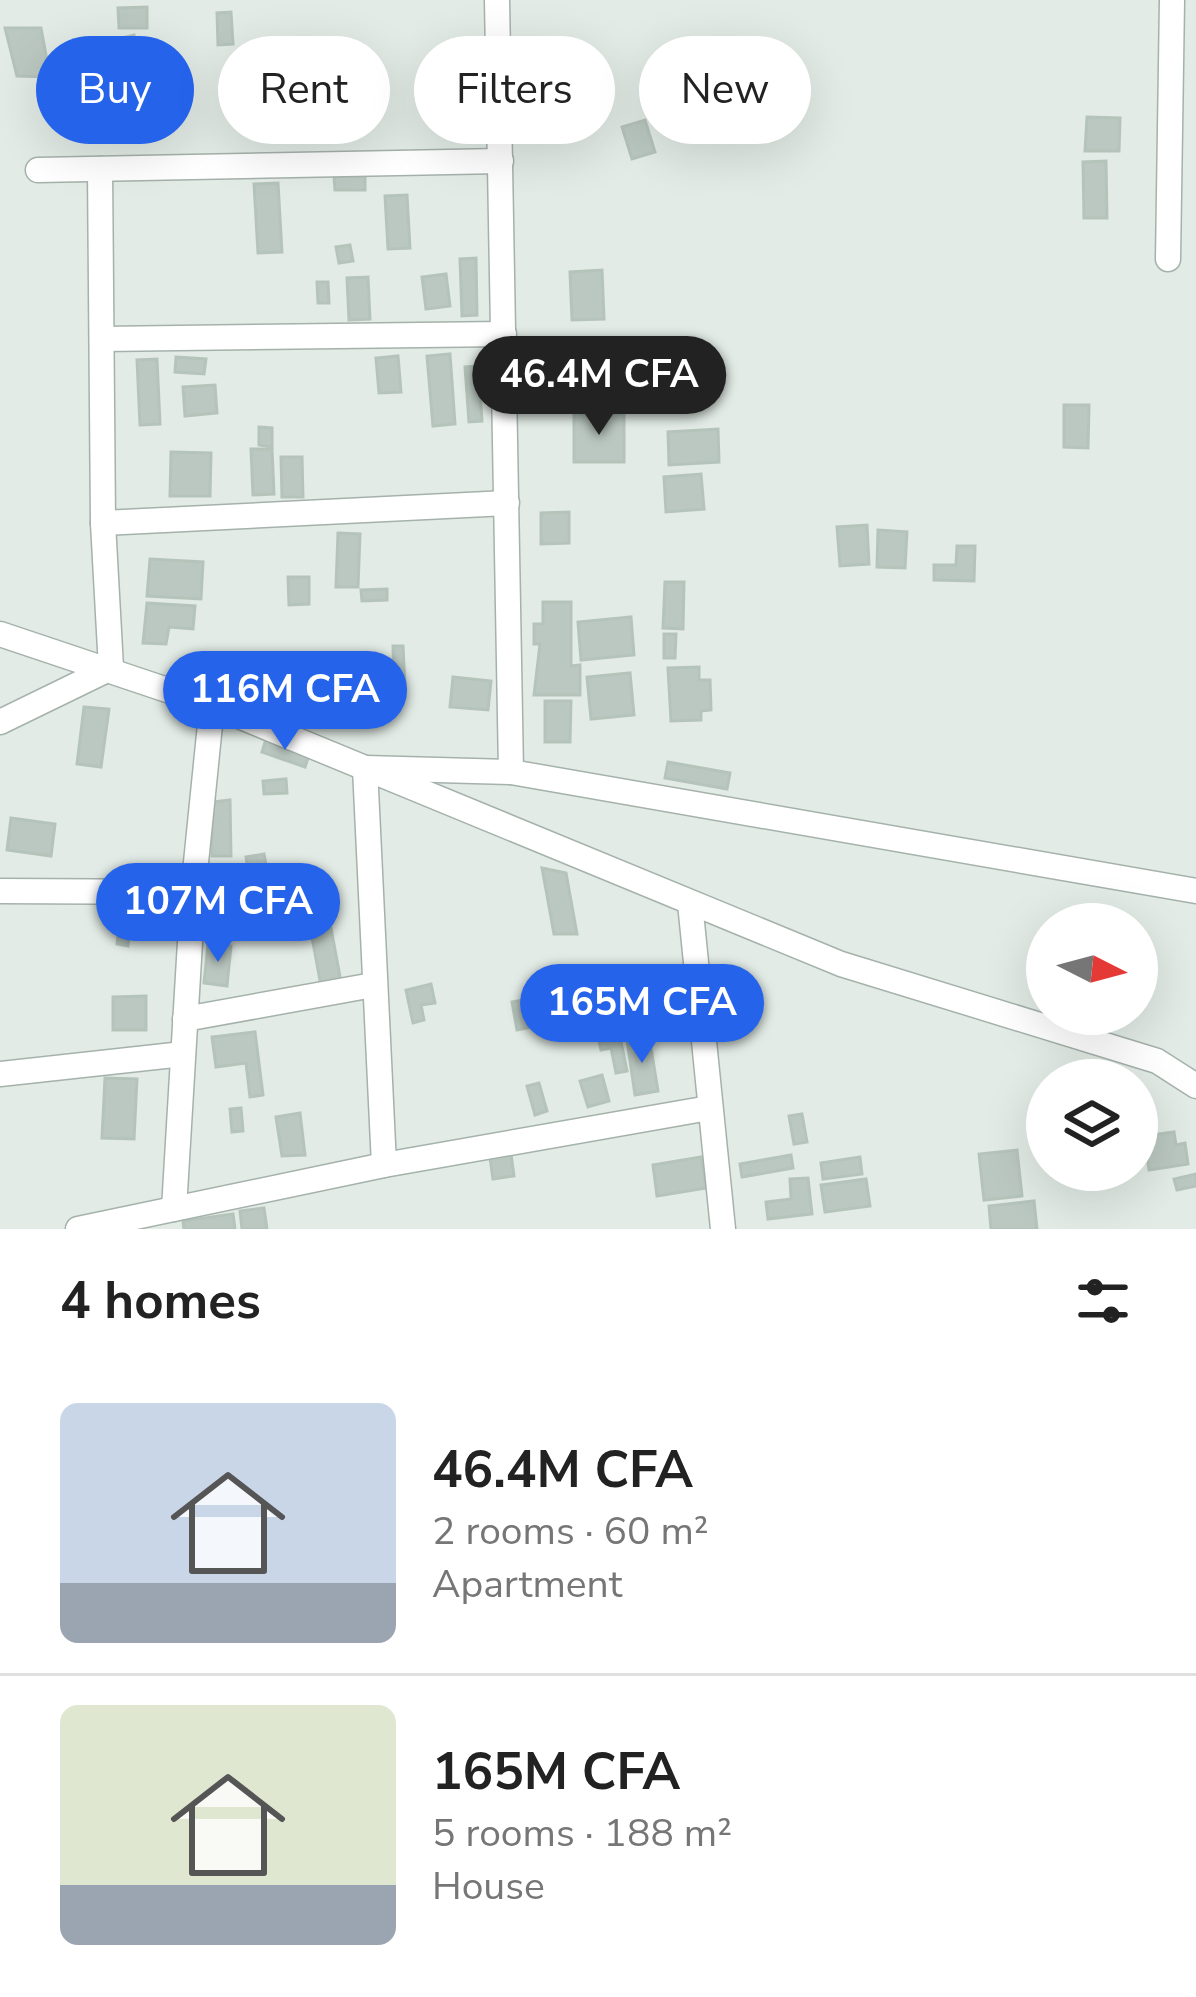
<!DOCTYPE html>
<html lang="en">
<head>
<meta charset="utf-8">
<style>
  :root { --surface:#fff; --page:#f6f6f6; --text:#222; --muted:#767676; --line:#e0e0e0; --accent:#2563eb }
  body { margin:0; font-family:"Nunito Sans",sans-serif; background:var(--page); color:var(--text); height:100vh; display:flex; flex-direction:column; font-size:45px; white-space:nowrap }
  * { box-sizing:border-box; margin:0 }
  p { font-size:39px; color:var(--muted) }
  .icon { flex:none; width:66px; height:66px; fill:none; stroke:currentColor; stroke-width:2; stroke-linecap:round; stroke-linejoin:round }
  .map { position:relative; height:1229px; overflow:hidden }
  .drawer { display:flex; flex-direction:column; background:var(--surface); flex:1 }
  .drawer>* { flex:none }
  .hud { position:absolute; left:36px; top:36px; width:1125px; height:108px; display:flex; gap:24px }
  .needle { width:78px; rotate:96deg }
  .tools { position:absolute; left:1026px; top:903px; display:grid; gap:24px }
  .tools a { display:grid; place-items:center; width:132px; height:132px; border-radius:50%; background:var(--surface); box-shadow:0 12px 48px #0002; font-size:60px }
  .price { position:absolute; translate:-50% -102px; padding:0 27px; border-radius:42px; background:var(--accent); color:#fff; font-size:39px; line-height:78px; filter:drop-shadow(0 3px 6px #0008) }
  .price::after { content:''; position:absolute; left:50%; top:72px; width:36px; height:27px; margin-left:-18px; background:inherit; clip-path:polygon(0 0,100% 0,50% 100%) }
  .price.selected { background:#222; color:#fff }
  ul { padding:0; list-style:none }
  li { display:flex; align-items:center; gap:36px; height:300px; padding:0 60px }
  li+li { border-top:3px solid var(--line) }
  li span { display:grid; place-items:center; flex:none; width:336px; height:240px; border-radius:18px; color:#555 }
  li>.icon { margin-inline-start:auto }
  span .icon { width:144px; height:144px; fill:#fffc; stroke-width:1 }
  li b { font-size:51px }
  h2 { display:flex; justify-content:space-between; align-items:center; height:144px; padding:0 60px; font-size:51px }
  .chip { padding:0 42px; border-radius:54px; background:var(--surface); box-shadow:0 12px 48px #0002; font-size:42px; line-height:108px }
  .chip.selected { background:var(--accent); color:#fff }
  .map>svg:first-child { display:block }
</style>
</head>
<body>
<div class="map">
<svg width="1196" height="1229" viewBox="0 0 1196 1229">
  <rect width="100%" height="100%" fill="#e2ebe5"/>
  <g fill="#bbc8c1" stroke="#b5c4bb" stroke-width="3">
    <path d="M147 7V28H119L118 8Z"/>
    <path d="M231 12 233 44 218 45 217 13Z"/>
    <path d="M5 28H41L50 77 17 76Z"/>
    <path d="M134 35 141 72 121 77 113 40Z"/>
    <path d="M82 77 89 109 73 112 67 80Z"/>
    <path d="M249 81 256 106 237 112 230 87Z"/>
    <path d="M291 84 302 131 287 134 276 88Z"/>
    <path d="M1087 117 1120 118 1119 151H1085Z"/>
    <path d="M645 120 655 152 632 159 622 127Z"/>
    <path d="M1106 161 1107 218H1084L1083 162Z"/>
    <path d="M334 176H365V190H335Z"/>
    <path d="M278 183 282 252 258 253 254 184Z"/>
    <path d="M407 195 410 248 388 249 385 196Z"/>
    <path d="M350 245 353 261 339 263 336 247Z"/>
    <path d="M476 258 477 315 462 316 460 259Z"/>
    <path d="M602 270 604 319 572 320 570 272Z"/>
    <path d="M446 274 450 306 426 309 422 277Z"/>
    <path d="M368 277 370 319 349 320 347 278Z"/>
    <path d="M317 282H328L329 303H318Z"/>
    <path d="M450 354 455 424 433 426 427 356Z"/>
    <path d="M398 356 401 392 379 393 376 358Z"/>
    <path d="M176 357 206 359 204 374 175 372Z"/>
    <path d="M157 359 160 424 140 425 137 360Z"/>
    <path d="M478 366 482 421 469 422 465 367Z"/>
    <path d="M215 385 217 413 185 416 183 387Z"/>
    <path d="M1064 405H1089L1088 448 1064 447Z"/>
    <rect x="574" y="414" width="50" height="48"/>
    <path d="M259 427 272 428V447L259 445Z"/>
    <path d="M718 429 719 462 669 465 668 432Z"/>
    <path d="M251 449H272L274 494 253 495Z"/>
    <path d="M171 452 211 453 210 496H170Z"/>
    <path d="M281 457H302L303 497H282Z"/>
    <path d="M701 474 704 509 666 512 664 477Z"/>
    <path d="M569 512V543L541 544V513Z"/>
    <path d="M867 525 869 564 840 566 837 527Z"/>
    <path d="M878 530 907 532 905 568 877 567Z"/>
    <path d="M338 533 360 534 358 587H336Z"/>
    <path d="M957 546H975L974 581 934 580V565H956Z"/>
    <path d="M150 559 203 562 201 599 147 596Z"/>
    <path d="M288 577H309V604L289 605Z"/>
    <path d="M665 582H684L683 629 663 628Z"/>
    <path d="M387 589V600L362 601 361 590Z"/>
    <path d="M543 602H571V666L580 665V695H534L540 644H534V624H543Z"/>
    <path d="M147 603 195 606 193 629 169 627 166 644 143 643Z"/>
    <path d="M631 617 634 655 581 660 578 622Z"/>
    <path d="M664 634H676L675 658H664Z"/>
    <path d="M393 646H403L405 688 394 689Z"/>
    <path d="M699 667V680H710L711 710 701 711V720L671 721 668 668Z"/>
    <path d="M630 673 634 715 591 719 587 677Z"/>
    <path d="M453 677 491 681 488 710 450 707Z"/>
    <path d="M545 701H571L570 742H545Z"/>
    <path d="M84 707 109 709 101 767 77 764Z"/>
    <path d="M266 739 309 755 305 767 262 752Z"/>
    <path d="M668 762 730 773 727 789 665 778Z"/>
    <path d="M286 779 287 793 264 794 263 781Z"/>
    <path d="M230 800 231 856H212V802Z"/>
    <path d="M11 818 55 824 51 856 7 850Z"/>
    <path d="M264 854 276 919 258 923 246 857Z"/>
    <path d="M542 868 566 873 577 934H554Z"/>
    <path d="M305 889 309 917 285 920 281 892Z"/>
    <path d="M120 918 131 920 128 946 117 944Z"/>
    <path d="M331 928 341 982 321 986 311 932Z"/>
    <path d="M208 944 231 946 227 986 204 983Z"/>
    <path d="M431 984 435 1003 421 1005 424 1020 413 1023 406 990Z"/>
    <path d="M146 996V1030H113V997Z"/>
    <path d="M524 1000 526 1015 538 1013 540 1025 517 1030 512 1002Z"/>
    <path d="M255 1032 263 1095 250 1097 246 1063 216 1067 212 1037Z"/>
    <path d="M619 1032 627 1071 616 1073 611 1048 601 1050 598 1036Z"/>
    <path d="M649 1036 658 1091 635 1095 627 1040Z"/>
    <path d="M602 1075 609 1101 588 1107 580 1081Z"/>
    <path d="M105 1078 137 1079 134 1139 102 1138Z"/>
    <path d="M539 1083 547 1111 535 1115 527 1086Z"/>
    <path d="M241 1108 243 1131 232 1132 230 1109Z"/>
    <path d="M300 1113 305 1155 282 1156 276 1117Z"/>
    <path d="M802 1114 807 1142 794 1144 789 1116Z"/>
    <path d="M1174 1132 1176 1145 1185 1143 1188 1164 1149 1170 1144 1136Z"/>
    <path d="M1017 1150 1022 1196 984 1200 979 1154Z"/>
    <path d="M511 1154 514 1176 493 1179 490 1158Z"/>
    <path d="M791 1155 793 1168 742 1177 740 1164Z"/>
    <path d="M701 1157 706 1188 657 1196 653 1165Z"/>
    <path d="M860 1157 862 1174 823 1179 821 1163Z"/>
    <path d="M1196 1174V1186L1177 1190 1174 1179Z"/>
    <path d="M808 1178 812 1214 768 1219 766 1202 791 1199 790 1179Z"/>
    <path d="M866 1179 870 1206 825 1212 821 1185Z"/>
    <path d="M1034 1201 1037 1229H991L989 1206Z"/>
    <path d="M264 1208 267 1229H242L240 1211Z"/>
    <path d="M233 1214 235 1229H184L183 1221Z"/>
  </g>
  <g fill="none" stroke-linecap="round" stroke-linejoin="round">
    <defs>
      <g id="street">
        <path d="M497 0 511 772"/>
        <path d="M38 170 501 161"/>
        <path d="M1168 259 1172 0"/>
        <path d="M102 339 504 334"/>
        <path d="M103 523 507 503"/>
        <path d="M0 634 212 705 841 964 1157 1061 1196 1086"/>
        <path d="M0 722 111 668 103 523 100 169"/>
        <path d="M0 891 193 892"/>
        <path d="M690 903 723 1229"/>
        <path d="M185 1019 373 985"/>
        <path d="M0 1074 183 1054"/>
        <path d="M384 1165 365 768 511 772 1196 891"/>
        <path d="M174 1209 193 892 212 705"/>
        <path d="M78 1229 384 1165 709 1108"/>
      </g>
    </defs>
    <use href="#street" stroke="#a5b2ab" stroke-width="27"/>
    <use href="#street" stroke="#fff" stroke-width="24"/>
  </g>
</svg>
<div class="tools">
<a><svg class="needle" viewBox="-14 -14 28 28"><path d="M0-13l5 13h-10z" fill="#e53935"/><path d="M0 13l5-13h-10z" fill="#767676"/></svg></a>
<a><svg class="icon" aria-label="layers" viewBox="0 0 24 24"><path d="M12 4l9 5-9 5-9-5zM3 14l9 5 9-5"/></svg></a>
</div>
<b class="price selected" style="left:599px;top:438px">46.4M CFA</b>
<b class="price" style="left:285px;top:753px">116M CFA</b>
<b class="price" style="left:218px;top:965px">107M CFA</b>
<b class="price" style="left:642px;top:1066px">165M CFA</b>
<div class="hud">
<a class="chip selected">Buy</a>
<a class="chip">Rent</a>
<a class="chip">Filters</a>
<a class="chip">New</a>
</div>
</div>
<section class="drawer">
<h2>4 homes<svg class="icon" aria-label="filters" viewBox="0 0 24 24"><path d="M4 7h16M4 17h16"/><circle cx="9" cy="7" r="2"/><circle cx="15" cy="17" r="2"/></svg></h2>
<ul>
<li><span style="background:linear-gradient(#c9d6e8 75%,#9aa5b1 0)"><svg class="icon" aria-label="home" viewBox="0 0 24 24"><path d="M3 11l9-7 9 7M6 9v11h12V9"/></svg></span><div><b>46.4M CFA</b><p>2 rooms · 60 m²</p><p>Apartment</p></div></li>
<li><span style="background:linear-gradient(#dfe7d0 75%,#9aa5b1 0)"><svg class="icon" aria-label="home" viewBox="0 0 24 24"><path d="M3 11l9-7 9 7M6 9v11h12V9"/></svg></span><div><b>165M CFA</b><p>5 rooms · 188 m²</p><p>House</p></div></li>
</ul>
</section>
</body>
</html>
